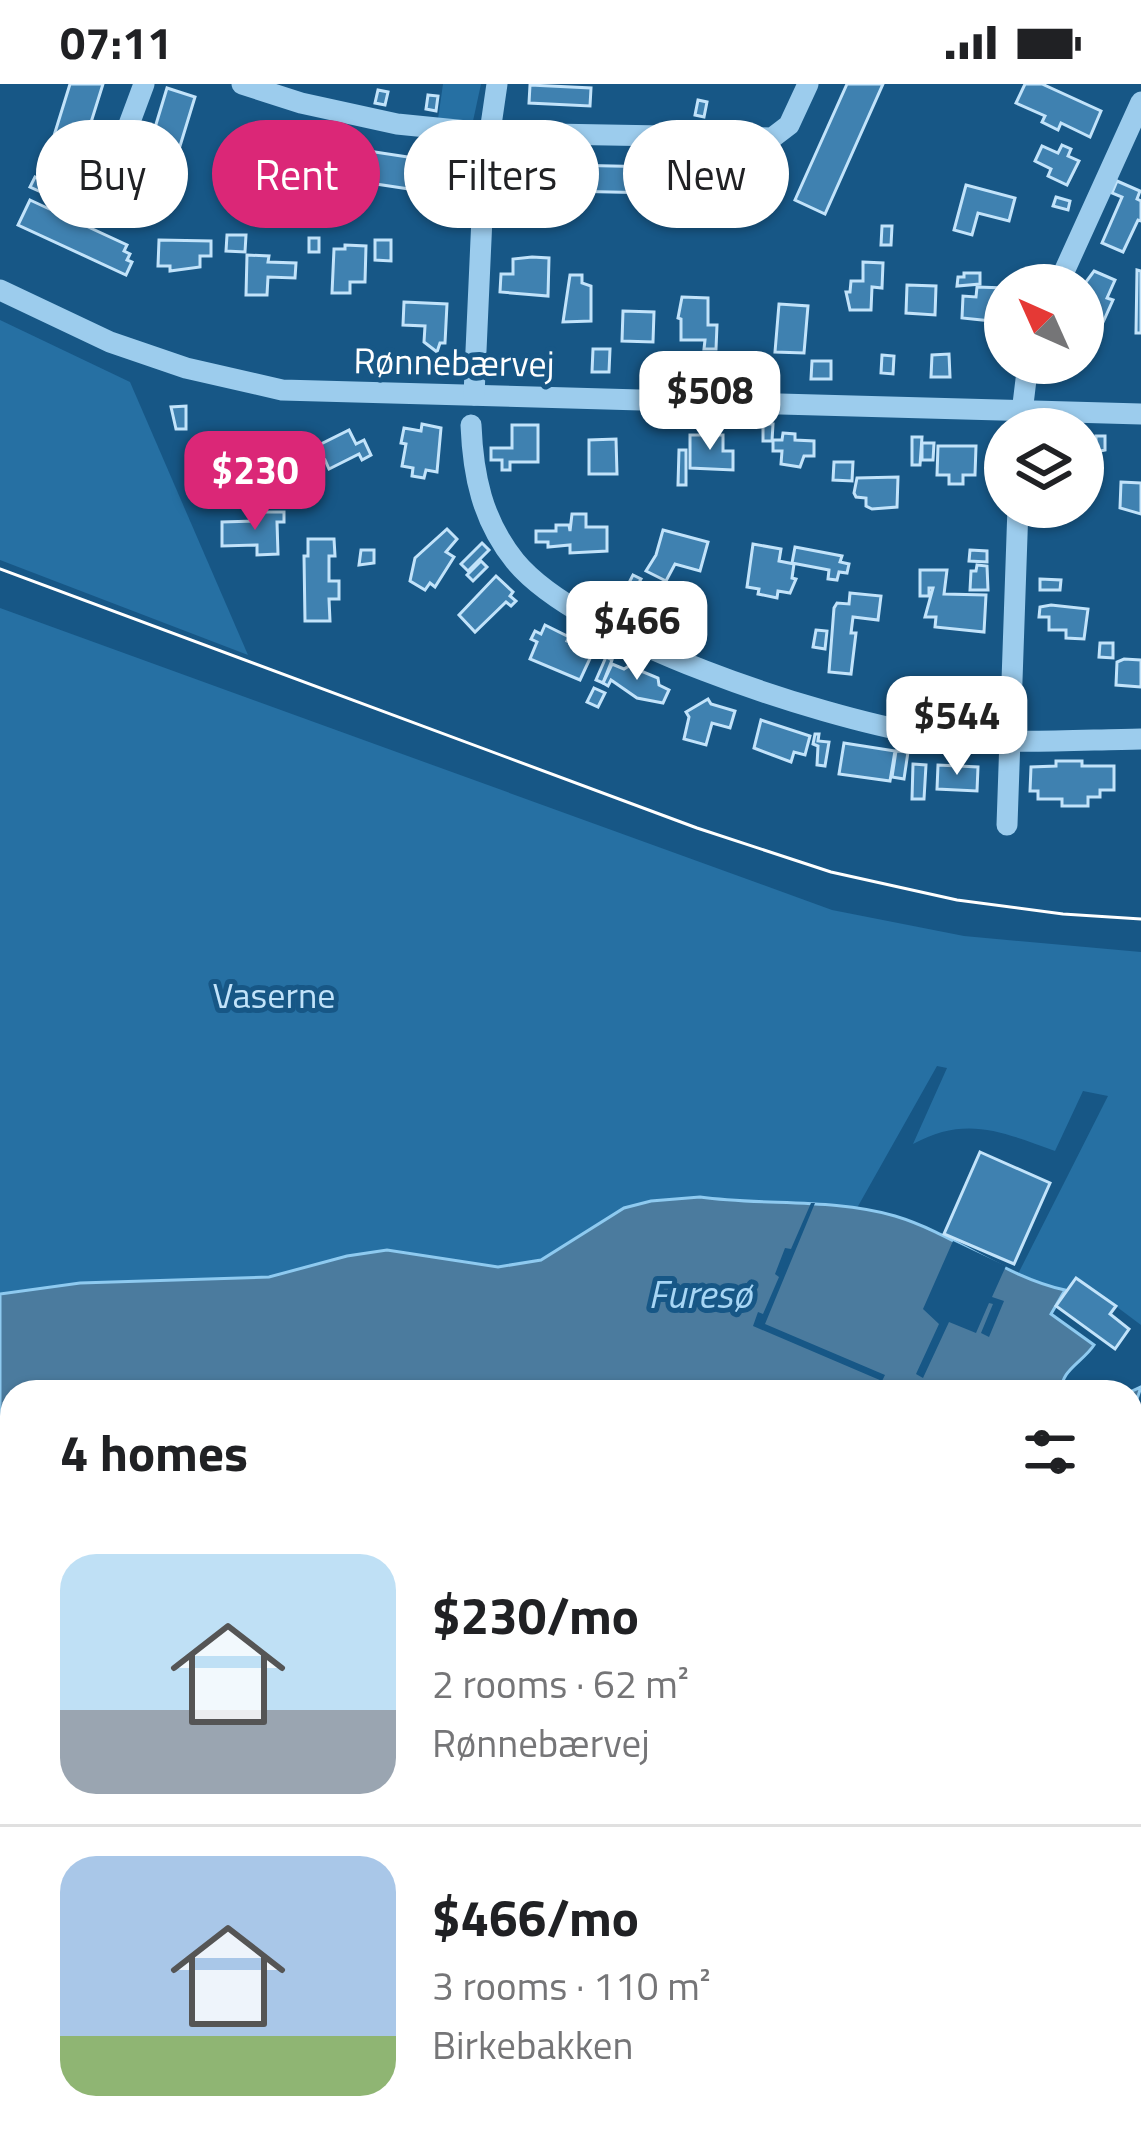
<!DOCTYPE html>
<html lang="en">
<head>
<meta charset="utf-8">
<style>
  :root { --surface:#fff; --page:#f6f6f6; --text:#202124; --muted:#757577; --line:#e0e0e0; --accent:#db2777 }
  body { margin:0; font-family:"Titillium Web",sans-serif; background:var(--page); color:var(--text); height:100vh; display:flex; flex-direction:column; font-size:45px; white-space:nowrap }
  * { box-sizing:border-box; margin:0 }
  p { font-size:39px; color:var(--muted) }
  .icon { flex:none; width:66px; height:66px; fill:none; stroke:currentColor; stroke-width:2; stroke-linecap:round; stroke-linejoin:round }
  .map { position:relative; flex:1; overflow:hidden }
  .panel { position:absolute; left:0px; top:1296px; width:1143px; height:771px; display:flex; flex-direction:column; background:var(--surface); border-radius:36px 36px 0 0; box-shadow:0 3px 9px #0004 }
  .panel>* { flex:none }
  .guide { position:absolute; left:36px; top:36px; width:1071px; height:108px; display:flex; gap:24px }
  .needle { width:78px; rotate:315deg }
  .buttons { position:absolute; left:984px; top:180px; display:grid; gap:24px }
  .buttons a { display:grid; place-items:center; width:120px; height:120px; border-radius:50%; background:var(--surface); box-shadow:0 3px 9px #0004; font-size:60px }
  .price { position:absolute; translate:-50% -102px; padding:0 27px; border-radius:24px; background:#fff; color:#222; font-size:39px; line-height:78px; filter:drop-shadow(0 3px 6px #0008) }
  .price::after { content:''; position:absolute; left:50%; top:72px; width:36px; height:27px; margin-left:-18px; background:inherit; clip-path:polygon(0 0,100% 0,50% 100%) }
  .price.current { background:var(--accent); color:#fff }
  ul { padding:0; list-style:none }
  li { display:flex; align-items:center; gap:36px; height:300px; padding:0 60px }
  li+li { border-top:3px solid var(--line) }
  li span { display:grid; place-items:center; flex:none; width:336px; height:240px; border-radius:36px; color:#555 }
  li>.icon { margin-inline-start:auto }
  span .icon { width:144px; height:144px; fill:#fffc; stroke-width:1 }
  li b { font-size:51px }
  h2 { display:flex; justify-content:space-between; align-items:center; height:144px; padding:0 60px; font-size:51px }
  .pill { padding:0 42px; border-radius:54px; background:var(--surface); box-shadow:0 3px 9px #0004; font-size:42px; line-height:108px }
  .pill.current { background:var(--accent); color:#fff }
  .status { display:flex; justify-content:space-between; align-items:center; height:84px; padding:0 60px; background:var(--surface); direction:ltr }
  .status svg { height:33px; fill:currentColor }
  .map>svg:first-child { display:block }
</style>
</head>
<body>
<div class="status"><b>07:11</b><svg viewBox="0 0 49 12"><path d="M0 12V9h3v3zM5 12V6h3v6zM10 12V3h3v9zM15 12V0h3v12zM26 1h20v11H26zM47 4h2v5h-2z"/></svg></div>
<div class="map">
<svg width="1141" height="2065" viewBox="0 0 1141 2065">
  <rect width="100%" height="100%" fill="#175786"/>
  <g fill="#2670a3">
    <path d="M443 0H481L473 37 438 35Z"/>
    <path d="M0 236 130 298 248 571 0 476Z"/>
    <path d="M0 524 832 826 964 852 1141 868V1241L1077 1193 1065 1206 1030 1199 1018 1190 1108 1012 1083 1007 1055 1067C1002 1048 966 1031 913 1060L947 984 937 982 857 1124 700 1113 652 1117 624 1124 541 1176 498 1183 387 1166 347 1172 269 1193 80 1199 0 1210Z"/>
  </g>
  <path fill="#4b7b9e" stroke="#8ecaf0" stroke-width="3" d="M700 1113C765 1122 831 1114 895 1132 955 1150 1005 1193 1065 1206L1051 1230 1094 1261C1083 1278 1059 1287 1062 1308H12V2055H1131L1130 1308 1141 1303 1131 1333 1141 1339V2065H0V1210L80 1199 269 1193 347 1172 387 1166 498 1183 541 1176 624 1124 651 1117Z"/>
  <g fill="#175786">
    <path d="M811 1119H815L765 1240 885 1291 882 1297 753 1242 758 1228 763 1230 779 1193 775 1190 785 1164 791 1165Z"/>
    <path d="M953 1157 1006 1182 992 1213 1004 1217 989 1253 981 1249 993 1220 989 1219 976 1249 949 1238 923 1294 916 1290 939 1240 923 1225Z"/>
  </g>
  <g fill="#3f81b0" stroke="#c2e3fa" stroke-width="3">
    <path d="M70 0H103L78 80 48 71Z"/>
    <path d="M847 0H883L825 130 795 116Z"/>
    <path d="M1025 0H1042L1101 27 1090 53 1061 39 1058 46 1042 38 1045 32 1016 19Z"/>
    <path d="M530 1 591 4 590 22 529 19Z"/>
    <path d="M167 4 195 13 162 121 134 113Z"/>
    <path d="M378 6 388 8 385 21 375 19Z"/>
    <path d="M428 11 438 12 436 27 426 25Z"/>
    <path d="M698 16 707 18 704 33 695 31Z"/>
    <path d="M259 41 268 43 260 69 251 67Z"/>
    <path d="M286 48 316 53 315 56 342 63 454 80 449 111 336 94 337 91 309 87V83L281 79Z"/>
    <path d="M1062 61 1071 65 1068 72 1079 77 1067 101 1048 92 1051 85 1035 77 1042 62 1058 69Z"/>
    <path d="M521 80 748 85 747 111 520 106Z"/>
    <path d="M58 87 73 94 67 108 53 101 48 111 30 103 35 93 51 101Z"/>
    <path d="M780 88 783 105 773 107 771 89Z"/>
    <path d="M1117 97 1140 107 1137 115 1141 117V137L1138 136 1123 168 1102 159 1122 113 1112 109Z"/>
    <path d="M966 101 1015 114 1009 137 978 129 972 151 954 146Z"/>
    <path d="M1056 113 1070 117 1068 126 1053 122Z"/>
    <path d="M30 116 127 161 124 167 130 170 127 176 132 178 126 191 18 141Z"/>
    <path d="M882 142H892L891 161H881Z"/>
    <path d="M227 151H246L245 168 226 167Z"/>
    <rect x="309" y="154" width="10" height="14"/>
    <path d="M159 156 211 157V172H200V183L170 187V182H158Z"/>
    <path d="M375 156H391V177L375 176Z"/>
    <path d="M345 161 366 162 365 198H350V209H332L334 165H345Z"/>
    <path d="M247 171 269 172 268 178 296 179 295 194 268 193 267 211H246Z"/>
    <path d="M532 173 549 174 548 212 500 208 501 190H513V175Z"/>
    <path d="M863 178 883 179 882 204 872 203 871 226H850L846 208H850L851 197H863Z"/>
    <path d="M1137 186 1141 187V249H1136Z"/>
    <path d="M1094 187 1115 196 1107 214 1113 216 1100 245 1083 237V202Z"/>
    <path d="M964 189H980V200L957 202 958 193H964Z"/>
    <path d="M570 191H582V199L591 202V237L563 238Z"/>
    <path d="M907 201 936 202 935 231 906 229Z"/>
    <path d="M977 203 1005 204V231L992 230V237L962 234 963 212 976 213Z"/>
    <path d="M682 213 708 214V241H717L716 265H704L705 256H681V235L678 234Z"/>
    <path d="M404 218 447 220 445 259H440L437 268 424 258 425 242 403 241Z"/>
    <path d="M779 220 808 222 804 269 775 268Z"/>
    <path d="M623 227 654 228 653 258 622 257Z"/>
    <path d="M593 265H610L609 288H592Z"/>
    <path d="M672 269H682V290H671Z"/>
    <path d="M949 270 950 293H931L932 271Z"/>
    <path d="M882 271 894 272 893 290 881 289Z"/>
    <path d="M812 277H831V295H811Z"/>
    <path d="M186 322V345H176L171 323Z"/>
    <path d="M422 340 441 344 437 388 426 386 424 394 412 392 413 384 402 382 406 360 401 359 404 344 421 347Z"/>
    <path d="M763 340H773L772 357H763Z"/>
    <path d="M512 341H538V378H510V386H502V376H491V364H512Z"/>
    <path d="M349 346 356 360 364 356 371 371 362 376 359 370 329 385 325 376 320 378 313 364Z"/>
    <path d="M783 349 795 350V356L814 357V372H804L800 383 781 380 782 367H773V356H782Z"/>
    <path d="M690 351H723V367H733V386L690 384Z"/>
    <path d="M1096 352H1105V366L1091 369V357H1096Z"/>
    <path d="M912 353H922L920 381H912Z"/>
    <path d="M202 354H268V382L221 381V395H201Z"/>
    <path d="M616 355 617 390H589V356Z"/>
    <path d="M922 359H934L933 376H922Z"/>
    <path d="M938 362H976L975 391H963V400H949V391H937Z"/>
    <path d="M679 366H686V401H678Z"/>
    <path d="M834 378H853L852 397 833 396Z"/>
    <path d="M898 393 897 423 872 425 866 422V414L856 413 854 409 857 394Z"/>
    <path d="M1121 398 1141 399V430L1120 424Z"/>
    <path d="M256 428H284V438H277L278 470 257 471V461L222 462V438L256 437Z"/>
    <path d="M572 430H586V443H607V467L570 469V461L548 463V458H536V447H556V441H569L570 447Z"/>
    <path d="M447 445 457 455 446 468 454 473 435 503 430 499 425 506 410 497 415 474Z"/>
    <path d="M663 446 708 458 700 487 675 480 666 497 646 487 656 471Z"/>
    <path d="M308 455H334L335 472H329V497H339V515H329L330 537H305L304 472H308Z"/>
    <path d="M482 459 489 466 468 487 461 480Z"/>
    <path d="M753 460 781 465 779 477 794 480 792 494 796 495 790 509 778 507 777 514 758 510 759 505 747 503Z"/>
    <path d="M795 463 842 472 840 478 849 480 847 489 839 488 837 496 828 495 829 486 792 479Z"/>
    <path d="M361 466H374V479L359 481Z"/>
    <path d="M970 466 987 467V478L969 477Z"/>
    <path d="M481 477 487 483 473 497 467 491Z"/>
    <path d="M977 481 987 482 988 506H970L971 487H976Z"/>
    <path d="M920 486H947L944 510 986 511 984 548 935 543 936 533H925L933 504H929V512H920Z"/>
    <path d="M633 491 641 495 633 510 640 514 633 527 618 520Z"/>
    <path d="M496 492 513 508 510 512 516 517 511 522 506 518 475 548 459 531Z"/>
    <path d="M1040 495 1061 496 1060 506H1040Z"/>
    <path d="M850 509 881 512 878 536 853 533 851 549H856L851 590 829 588 834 524 837 519 849 520Z"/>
    <path d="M1051 521 1088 525 1084 555 1066 554V546H1049V533H1039L1040 523Z"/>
    <path d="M545 541 569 553 567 557 593 568 580 596 530 575 537 558 531 555 535 547 541 550Z"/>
    <path d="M816 546 827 547 825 565 813 563Z"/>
    <path d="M596 552 608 558 603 572 593 568Z"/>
    <path d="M1100 559H1113V574L1099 573Z"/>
    <path d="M606 573 612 576 603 599 596 596Z"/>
    <path d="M1124 575 1141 576V603L1116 601 1117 578Z"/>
    <path d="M612 580 624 585 629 582 658 594 659 601 669 606 663 619 637 614 611 596 608 602 603 599Z"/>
    <path d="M900 598 912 599V616H900Z"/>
    <path d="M594 604 605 609 598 623 587 618Z"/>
    <path d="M708 615 711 620 735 627 730 644 712 639 706 661 684 655 689 633 686 628Z"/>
    <path d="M761 636 810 652 805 671 794 668 791 678 754 664Z"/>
    <path d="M815 650H819L818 657 829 658 825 682 817 681 818 662 813 660Z"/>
    <path d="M844 659 895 667 890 697 839 690Z"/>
    <path d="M896 667 908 668 904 695 892 693Z"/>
    <path d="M1056 677H1082V682H1114V706H1100V713H1088V722H1062V715H1038V707H1030L1031 683 1056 682Z"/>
    <path d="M913 680 926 681 924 715H912Z"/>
    <path d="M938 681 978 683 977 707 937 705Z"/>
    <path d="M980 1068 1050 1099 1014 1180 944 1150Z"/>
    <path d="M1076 1194 1116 1222 1110 1230 1129 1245 1115 1265 1056 1222Z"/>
  </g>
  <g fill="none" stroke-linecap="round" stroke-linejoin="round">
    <g stroke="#9ccced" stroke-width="21">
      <path d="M242 0 301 19 397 40 487 49 772 54 789 41 808 0"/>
      <path d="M102 113 144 0"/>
      <path d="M1058 201 1141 18"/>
      <path d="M0 206 110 258 186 284 282 306 1141 330"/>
      <path d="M474 311 484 89 497 0"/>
      <path d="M471 341C473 391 482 436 515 477 580 556 820 633 922 650 994 662 1069 656 1141 655"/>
      <path d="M1020 345 1028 279"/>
      <path d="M1007 741 1018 423"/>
    </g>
    <path stroke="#fff" stroke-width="3" d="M0 485 697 744 831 788 957 816 1063 830 1141 835"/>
  </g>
  <g text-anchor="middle" stroke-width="10" stroke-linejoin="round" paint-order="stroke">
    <g font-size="36" fill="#fff" stroke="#175786">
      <text transform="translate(454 278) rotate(1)" y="13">Rønnebærvej</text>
    </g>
    <g font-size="36" fill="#c2e3fa" stroke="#175786">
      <text x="274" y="924">Vaserne</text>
    </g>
    <g font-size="39" font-style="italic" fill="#a7d6f5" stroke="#175786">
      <text x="700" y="1224">Furesø</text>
    </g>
  </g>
</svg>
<div class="buttons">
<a><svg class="needle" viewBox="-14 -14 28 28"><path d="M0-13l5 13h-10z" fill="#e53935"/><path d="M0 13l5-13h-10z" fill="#757577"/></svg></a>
<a><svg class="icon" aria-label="layers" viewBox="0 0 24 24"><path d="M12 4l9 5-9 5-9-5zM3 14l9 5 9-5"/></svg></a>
</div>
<b class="price" style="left:710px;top:369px">$508</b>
<b class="price current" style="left:255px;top:449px">$230</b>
<b class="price" style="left:637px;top:599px">$466</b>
<b class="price" style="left:957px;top:694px">$544</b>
<div class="guide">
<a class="pill">Buy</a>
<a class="pill current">Rent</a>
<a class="pill">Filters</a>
<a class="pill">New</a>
</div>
<section class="panel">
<h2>4 homes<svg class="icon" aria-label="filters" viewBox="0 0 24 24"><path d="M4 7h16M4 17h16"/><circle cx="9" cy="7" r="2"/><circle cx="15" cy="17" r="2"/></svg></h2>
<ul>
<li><span style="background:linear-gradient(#bfe0f5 65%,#9aa5b1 0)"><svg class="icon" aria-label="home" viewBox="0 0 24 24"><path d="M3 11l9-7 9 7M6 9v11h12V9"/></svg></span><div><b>$230/mo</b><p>2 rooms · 62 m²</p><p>Rønnebærvej</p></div></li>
<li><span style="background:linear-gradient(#a9c7e8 75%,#8fb573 0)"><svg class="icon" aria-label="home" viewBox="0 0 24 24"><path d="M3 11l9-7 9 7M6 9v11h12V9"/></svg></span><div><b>$466/mo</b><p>3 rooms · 110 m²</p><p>Birkebakken</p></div></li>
</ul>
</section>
</div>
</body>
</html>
